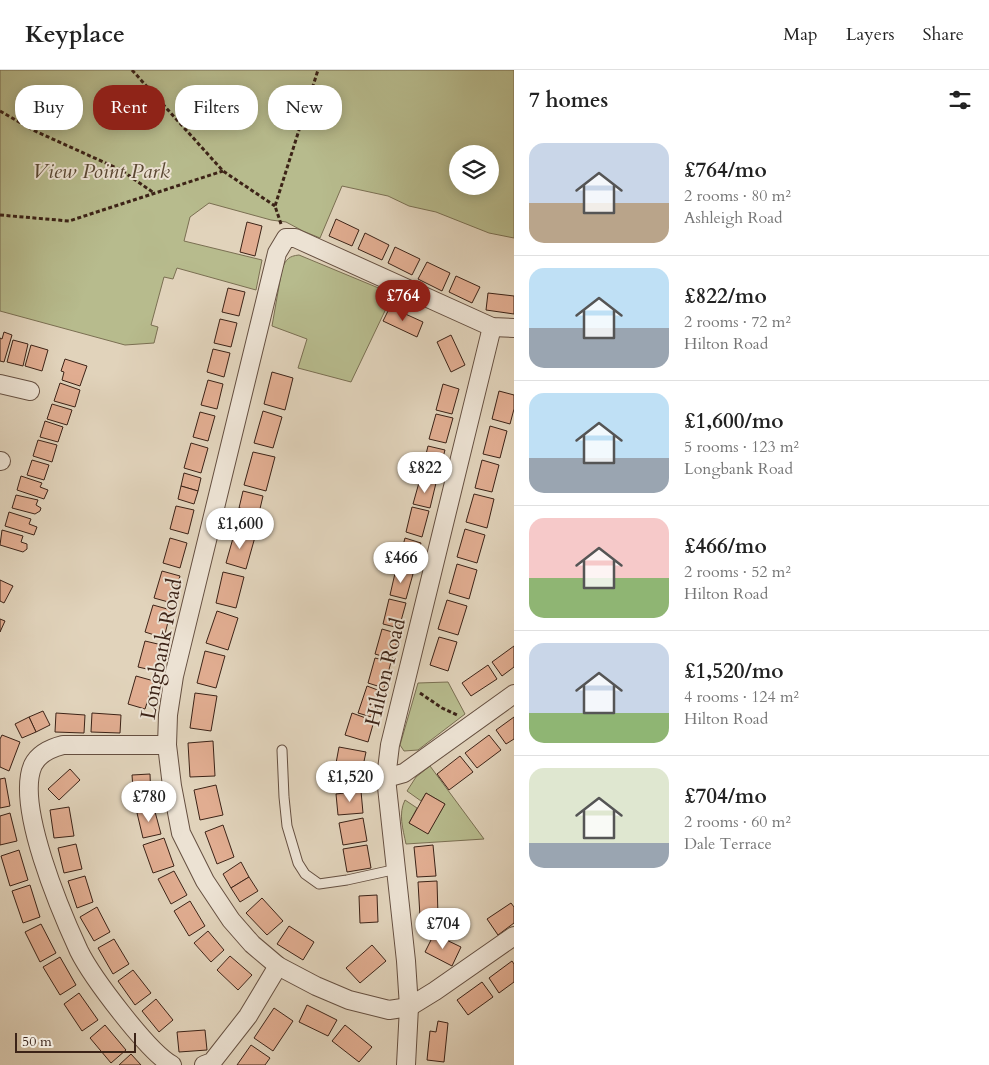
<!DOCTYPE html>
<html lang="en">
<head>
<meta charset="utf-8">
<style>
  :root { --surface:#fff; --page:#f2f2f2; --text:#222; --muted:#767676; --line:#e0e0e0; --accent:#8f2418 }
  body { margin:0; font-family:Cardo,serif; background:var(--page); color:var(--text); height:100vh; display:flex; flex-direction:column; font-size:19px; white-space:nowrap }
  * { box-sizing:border-box; margin:0 }
  p { font-size:16px; color:var(--muted) }
  .icon { flex:none; width:28px; height:28px; fill:none; stroke:currentColor; stroke-width:2; stroke-linecap:round; stroke-linejoin:round }
  .map { position:relative; flex:1; overflow:hidden }
  .panel { display:flex; flex-direction:column; background:var(--surface); width:475px }
  .panel>* { flex:none }
  .banner { position:absolute; left:15px; top:15px; width:424px; height:45px; display:flex; gap:10px }
  .controls { position:absolute; left:449px; top:75px; display:grid; gap:10px }
  .controls a { display:grid; place-items:center; width:50px; height:50px; border-radius:50%; background:var(--surface); box-shadow:0 2px 12px #0003; font-size:25px }
  .scale { position:absolute; left:15px; bottom:12px; width:121px; box-sizing:border-box; padding-left:5px; border:2px solid #3c2317; border-top:0; font-size:14px; line-height:18px; white-space:nowrap; color:#3c2317; -webkit-text-stroke:4px #ece2d3; paint-order:stroke }
  .price { position:absolute; translate:-50% -42px; padding:0 11px; border-radius:18px; background:#fff; color:#222; font-size:16px; line-height:32px; filter:drop-shadow(0 1px 2px #0008) }
  .price::after { content:''; position:absolute; left:50%; top:30px; width:15px; height:11px; margin-left:-8px; background:inherit; clip-path:polygon(0 0,100% 0,50% 100%) }
  .price.active { background:var(--accent); color:#fff }
  ul { padding:0; list-style:none }
  li { display:flex; align-items:center; gap:15px; height:125px; padding:0 15px }
  li+li { border-top:1px solid var(--line) }
  li span { display:grid; place-items:center; flex:none; width:140px; height:100px; border-radius:15px; color:#555 }
  li>.icon { margin-inline-start:auto }
  span .icon { width:60px; height:60px; fill:#fffc; stroke-width:1 }
  li b { font-size:21px }
  h2 { display:flex; justify-content:space-between; align-items:center; height:60px; padding:0 15px; font-size:21px }
  .chip { padding:0 18px; border-radius:20px; background:var(--surface); box-shadow:0 2px 12px #0003; font-size:18px; line-height:45px }
  .chip.active { background:var(--accent); color:#fff }
  header { display:flex; align-items:center; gap:30px; box-sizing:border-box; height:70px; padding:0 25px; background:var(--surface); border-bottom:1px solid var(--line) }
  header strong { font-size:24px }
  nav { display:flex; gap:28px; margin-inline-start:auto; font-size:18px }
  main { display:flex; flex:1; min-height:0 }
  .map>svg:first-child { display:block }
</style>
</head>
<body>
<header>
<strong>Keyplace</strong>
<nav><a>Map</a><a>Layers</a><a>Share</a></nav>
</header>
<main>
<div class="map">
<svg width="514" height="995" viewBox="0 0 514 995">
  <rect width="100%" height="100%" fill="#e1d3bb"/>
  <filter id="stains"><feTurbulence type="fractalNoise" baseFrequency=".004" numOctaves="4"/><feColorMatrix values="0 0 0 0 .2 0 0 0 0 .09 0 0 0 0 .02 0 0 0 .5 -.17"/></filter>
  <radialGradient id="worn" r=".72"><stop offset=".6" stop-color="#630" stop-opacity="0"/><stop offset="1" stop-color="#630" stop-opacity=".3"/></radialGradient>
  <g fill="#b7bb8d" stroke="#7a6f52" fill-rule="evenodd">
    <path d="M0 0H514V168L489 163 436 142 409 136 388 126 342 116 320 168 303 161 286 152 271 150 209 133 190 147 184 171 262 190 256 220 177 198 173 209 164 207 151 255 158 257 154 273 125 275 0 241ZM458 84H490V116H458Z"/>
    <path d="M299 185 393 224 351 312 298 298 307 269 272 256 282 199C286 189 289 186 299 185Z"/>
    <path d="M448 612 465 644 418 680 404 681 400 675 418 613Z"/>
    <path d="M430 696 484 769 406 774C403 759 398 744 405 730L417 738 409 753 428 763 445 734 426 723 421 731 407 721 416 707Z"/>
  </g>
  <g fill="#e1ad91" stroke="#3c2317">
    <path d="M336 149 359 160 352 176 329 166Z"/>
    <path d="M247 152 262 156 255 186 240 182Z"/>
    <path d="M365 163 389 175 382 190 358 179Z"/>
    <path d="M395 177 420 189 412 205 388 193Z"/>
    <path d="M427 192 450 203 442 221 418 209Z"/>
    <path d="M456 206 480 217 472 233 449 222Z"/>
    <path d="M228 218 245 222 239 246 222 242Z"/>
    <path d="M488 223 514 226V244L486 240Z"/>
    <path d="M390 237 423 252 417 267 383 251Z"/>
    <path d="M220 249 237 253 231 277 214 273Z"/>
    <path d="M4 262 12 265 4 292 0 291V268L2 269Z"/>
    <path d="M451 265 465 295 451 302 437 272Z"/>
    <path d="M13 270 28 274 23 296 7 292Z"/>
    <path d="M31 275 48 280 42 301 25 296Z"/>
    <path d="M213 279 230 283 224 307 207 302Z"/>
    <path d="M65 289 87 296 80 316 62 310 64 302 61 301Z"/>
    <path d="M272 302 293 308 285 340 264 334Z"/>
    <path d="M208 310 223 314 217 339 201 335Z"/>
    <path d="M60 313 80 320 75 337 54 331Z"/>
    <path d="M443 314 459 319 452 344 436 340Z"/>
    <path d="M499 321 514 325V339L510 354 492 349Z"/>
    <path d="M52 334 72 340 67 355 47 349Z"/>
    <path d="M263 341 282 347 273 378 254 373Z"/>
    <path d="M200 342 215 346 208 371 193 367Z"/>
    <path d="M436 344 453 348 446 373 429 369Z"/>
    <path d="M45 351 63 357 58 372 40 367Z"/>
    <path d="M490 356 507 361 500 388 483 384Z"/>
    <path d="M38 370 57 375 52 392 33 386Z"/>
    <path d="M191 373 208 378 201 403 184 398Z"/>
    <path d="M428 376 445 380 438 406 422 401Z"/>
    <path d="M253 382 275 387 266 421 244 415Z"/>
    <path d="M32 390 49 395 44 410 27 405Z"/>
    <path d="M482 390 499 395 492 422 475 418Z"/>
    <path d="M184 403 201 408 198 421 181 416Z"/>
    <path d="M21 406 42 413 40 417 48 420 44 429 17 420Z"/>
    <path d="M420 409 436 413 430 438 413 434Z"/>
    <path d="M181 416 198 421 194 434 178 429Z"/>
    <path d="M243 421 263 426 259 443 239 438Z"/>
    <path d="M474 424 494 429 487 458 466 452Z"/>
    <path d="M16 425 38 430 36 435 41 438 40 441 35 444 12 438Z"/>
    <path d="M176 436 194 440 188 464 170 459Z"/>
    <path d="M412 437 429 441 422 467 406 462Z"/>
    <path d="M239 438 259 443 255 459 235 454Z"/>
    <path d="M9 442 31 449 29 454 37 457 34 465 5 456Z"/>
    <path d="M465 459 485 465 477 493 457 487Z"/>
    <path d="M2 460 23 466 21 472 27 474V479L23 482 0 475Z"/>
    <path d="M235 461 255 467 246 499 226 493Z"/>
    <path d="M170 468 187 473 180 498 163 493Z"/>
    <path d="M405 468 421 473 414 498 398 494Z"/>
    <path d="M457 494 477 500 469 529 449 523Z"/>
    <path d="M396 499 413 504 406 529 390 525Z"/>
    <path d="M162 501 180 506 172 533 154 528Z"/>
    <path d="M223 502 244 507 236 538 216 533Z"/>
    <path d="M0 510 13 516 4 533 0 531Z"/>
    <path d="M389 529 406 533 399 558 383 554Z"/>
    <path d="M447 530 467 536 458 565 438 559Z"/>
    <path d="M153 535 171 540 164 568 145 562Z"/>
    <path d="M217 541 238 548 228 580 206 573Z"/>
    <path d="M0 549 5 551 0 562Z"/>
    <path d="M382 559 399 564 392 589 375 584Z"/>
    <path d="M439 567 457 572 448 601 430 595Z"/>
    <path d="M145 571 162 575 156 601 138 597Z"/>
    <path d="M514 576V597L502 606 492 592Z"/>
    <path d="M205 581 225 586 216 618 197 613Z"/>
    <path d="M375 588 391 592 384 618 368 613Z"/>
    <path d="M488 595 497 609 471 626 462 613Z"/>
    <path d="M136 606 154 611 145 639 128 634Z"/>
    <path d="M367 616 383 622 375 648 358 643Z"/>
    <path d="M195 623 217 626 211 661 190 658Z"/>
    <path d="M43 641 50 655 36 662 29 647Z"/>
    <path d="M56 643 85 645 84 663 55 662Z"/>
    <path d="M92 643 121 645 120 663 91 662Z"/>
    <path d="M352 643 374 651 368 672 345 665Z"/>
    <path d="M29 647 36 662 22 668 15 654Z"/>
    <path d="M514 647V669L506 674 496 660Z"/>
    <path d="M2 665 20 672 9 701 0 697V669Z"/>
    <path d="M489 665 501 680 477 698 465 683Z"/>
    <path d="M213 671 215 706 190 707 188 673Z"/>
    <path d="M339 677 366 682 360 710 334 704Z"/>
    <path d="M460 686 473 702 449 720 437 704Z"/>
    <path d="M70 699 80 710 59 730 48 719Z"/>
    <path d="M150 704 151 731 134 732 132 705Z"/>
    <path d="M5 708 10 736 0 738V709Z"/>
    <path d="M216 715 223 745 200 750 194 720Z"/>
    <path d="M361 721 363 743 338 745 336 724Z"/>
    <path d="M426 723 445 734 428 764 409 753Z"/>
    <path d="M69 737 74 766 54 768 50 740Z"/>
    <path d="M154 738 161 764 143 768 137 743Z"/>
    <path d="M10 743 17 771 0 775V746Z"/>
    <path d="M363 748 367 771 343 775 339 753Z"/>
    <path d="M223 755 234 787 217 794 205 762Z"/>
    <path d="M164 768 174 796 153 803 143 775Z"/>
    <path d="M76 774 82 799 64 803 58 778Z"/>
    <path d="M367 775 371 798 347 802 343 779Z"/>
    <path d="M433 775 436 806 417 807 414 777Z"/>
    <path d="M19 780 28 810 10 816 1 786Z"/>
    <path d="M241 792 249 807 231 818 223 804Z"/>
    <path d="M174 801 187 825 171 834 158 809Z"/>
    <path d="M85 806 93 832 77 838 68 811Z"/>
    <path d="M249 807 258 821 240 832 231 818Z"/>
    <path d="M437 811 438 846 420 847 418 812Z"/>
    <path d="M30 815 40 847 23 853 12 821Z"/>
    <path d="M377 825 378 852 360 853 359 826Z"/>
    <path d="M262 828 283 851 267 865 246 843Z"/>
    <path d="M190 831 205 856 189 866 174 841Z"/>
    <path d="M511 833 514 837V853L498 865 487 849Z"/>
    <path d="M97 837 110 862 94 871 80 847Z"/>
    <path d="M41 854 56 883 40 892 25 862Z"/>
    <path d="M289 856 314 872 303 890 277 874Z"/>
    <path d="M208 861 224 880 211 892 194 873Z"/>
    <path d="M434 864 461 877 452 896 425 882Z"/>
    <path d="M114 869 129 894 113 904 98 878Z"/>
    <path d="M372 875 386 891 360 913 346 898Z"/>
    <path d="M230 886 252 905 238 920 217 900Z"/>
    <path d="M60 887 76 915 60 925 43 897Z"/>
    <path d="M512 891 514 894V912L499 923 489 908Z"/>
    <path d="M133 900 151 923 135 935 118 911Z"/>
    <path d="M482 912 493 927 468 945 457 930Z"/>
    <path d="M79 923 98 950 82 961 64 934Z"/>
    <path d="M156 929 173 950 159 962 142 941Z"/>
    <path d="M307 935 337 950 328 966 299 952Z"/>
    <path d="M274 938 293 951 273 981 254 968Z"/>
    <path d="M438 951 448 953 444 992 427 990 430 961 436 962Z"/>
    <path d="M105 955 126 980 111 993 90 968Z"/>
    <path d="M345 955 372 977 359 992 332 971Z"/>
    <path d="M205 960 207 980 179 982 177 962Z"/>
    <path d="M251 975 270 988 265 995H237Z"/>
    <path d="M131 984 141 995H119Z"/>
  </g>
  <g fill="none" stroke-linecap="round" stroke-linejoin="round">
    <defs>
      <path id="service" d="M282 680 284 727 287 756 298 793 305 804 319 814 347 810 397 799"/>
      <g id="minor">
        <path d="M514 258 492 257 295 168H286L277 183 174 606 168 645 167 675 172 716 181 763 205 811 231 850 252 874 278 896 316 916 349 930 389 940 409 937 435 921 514 866"/>
        <path d="M0 314 30 321"/>
        <path d="M0 391H1"/>
        <path d="M167 675H63C51 678 39 683 33 695 15 735 61 842 79 881 92 907 148 982 172 995"/>
        <path d="M386 708 404 703 514 624"/>
        <path d="M204 995 212 992 248 946 278 896"/>
        <path d="M406 995 409 937 406 891 386 708 390 675 492 257"/>
      </g>
    </defs>
    <use href="#service" stroke="#654f40" stroke-width="11"/>
    <use href="#minor" stroke="#654f40" stroke-width="20"/>
    <g stroke="#3c2317" stroke-width="3" stroke-dasharray="4 2.5" stroke-linecap="butt">
      <path d="M132 0 223 101 275 136"/>
      <path d="M0 41 35 61 121 100 154 123"/>
      <path d="M0 145 69 151 223 101"/>
      <path d="M281 154 275 136 318 0"/>
      <path d="M420 623 442 638 457 645"/>
    </g>
    <use href="#service" stroke="#ece2d3" stroke-width="9"/>
    <use href="#minor" stroke="#ece2d3" stroke-width="18"/>
  </g>
  <g text-anchor="middle" stroke-width="4" stroke-linejoin="round" paint-order="stroke">
    <g font-size="21" font-style="italic" fill="#5b4934" stroke="#ece2d3">
      <text x="101" y="108">View Point Park</text>
    </g>
    <g font-size="21" fill="#3c2317" stroke="#ece2d3">
      <text transform="translate(161 579) rotate(-79)" y="7">Longbank Road</text>
      <text transform="translate(385 602) rotate(-76)" y="7">Hilton Road</text>
    </g>
  </g>
  <rect width="100%" height="100%" filter="url(#stains)"/>
  <rect width="100%" height="100%" fill="url(#worn)"/>
</svg>
<div class="controls">
<a><svg class="icon" aria-label="layers" viewBox="0 0 24 24"><path d="M12 4l9 5-9 5-9-5zM3 14l9 5 9-5"/></svg></a>
</div>
<div class="scale">50 m</div>
<b class="price active" style="left:403px;top:252px">£764</b>
<b class="price" style="left:425px;top:424px">£822</b>
<b class="price" style="left:240px;top:480px">£1,600</b>
<b class="price" style="left:401px;top:514px">£466</b>
<b class="price" style="left:350px;top:733px">£1,520</b>
<b class="price" style="left:149px;top:753px">£780</b>
<b class="price" style="left:443px;top:880px">£704</b>
<div class="banner">
<a class="chip">Buy</a>
<a class="chip active">Rent</a>
<a class="chip">Filters</a>
<a class="chip">New</a>
</div>
</div>
<section class="panel">
<h2>7 homes<svg class="icon" aria-label="filters" viewBox="0 0 24 24"><path d="M4 7h16M4 17h16"/><circle cx="9" cy="7" r="2"/><circle cx="15" cy="17" r="2"/></svg></h2>
<ul>
<li><span style="background:linear-gradient(#c9d6e8 60%,#b9a48a 0)"><svg class="icon" aria-label="home" viewBox="0 0 24 24"><path d="M3 11l9-7 9 7M6 9v11h12V9"/></svg></span><div><b>£764/mo</b><p>2 rooms · 80 m²</p><p>Ashleigh Road</p></div></li>
<li><span style="background:linear-gradient(#bfe0f5 60%,#9aa5b1 0)"><svg class="icon" aria-label="home" viewBox="0 0 24 24"><path d="M3 11l9-7 9 7M6 9v11h12V9"/></svg></span><div><b>£822/mo</b><p>2 rooms · 72 m²</p><p>Hilton Road</p></div></li>
<li><span style="background:linear-gradient(#bfe0f5 65%,#9aa5b1 0)"><svg class="icon" aria-label="home" viewBox="0 0 24 24"><path d="M3 11l9-7 9 7M6 9v11h12V9"/></svg></span><div><b>£1,600/mo</b><p>5 rooms · 123 m²</p><p>Longbank Road</p></div></li>
<li><span style="background:linear-gradient(#f6c9c9 60%,#8fb573 0)"><svg class="icon" aria-label="home" viewBox="0 0 24 24"><path d="M3 11l9-7 9 7M6 9v11h12V9"/></svg></span><div><b>£466/mo</b><p>2 rooms · 52 m²</p><p>Hilton Road</p></div></li>
<li><span style="background:linear-gradient(#c9d6e8 70%,#8fb573 0)"><svg class="icon" aria-label="home" viewBox="0 0 24 24"><path d="M3 11l9-7 9 7M6 9v11h12V9"/></svg></span><div><b>£1,520/mo</b><p>4 rooms · 124 m²</p><p>Hilton Road</p></div></li>
<li><span style="background:linear-gradient(#dfe7d0 75%,#9aa5b1 0)"><svg class="icon" aria-label="home" viewBox="0 0 24 24"><path d="M3 11l9-7 9 7M6 9v11h12V9"/></svg></span><div><b>£704/mo</b><p>2 rooms · 60 m²</p><p>Dale Terrace</p></div></li>
</ul>
</section>
</main>
</body>
</html>
